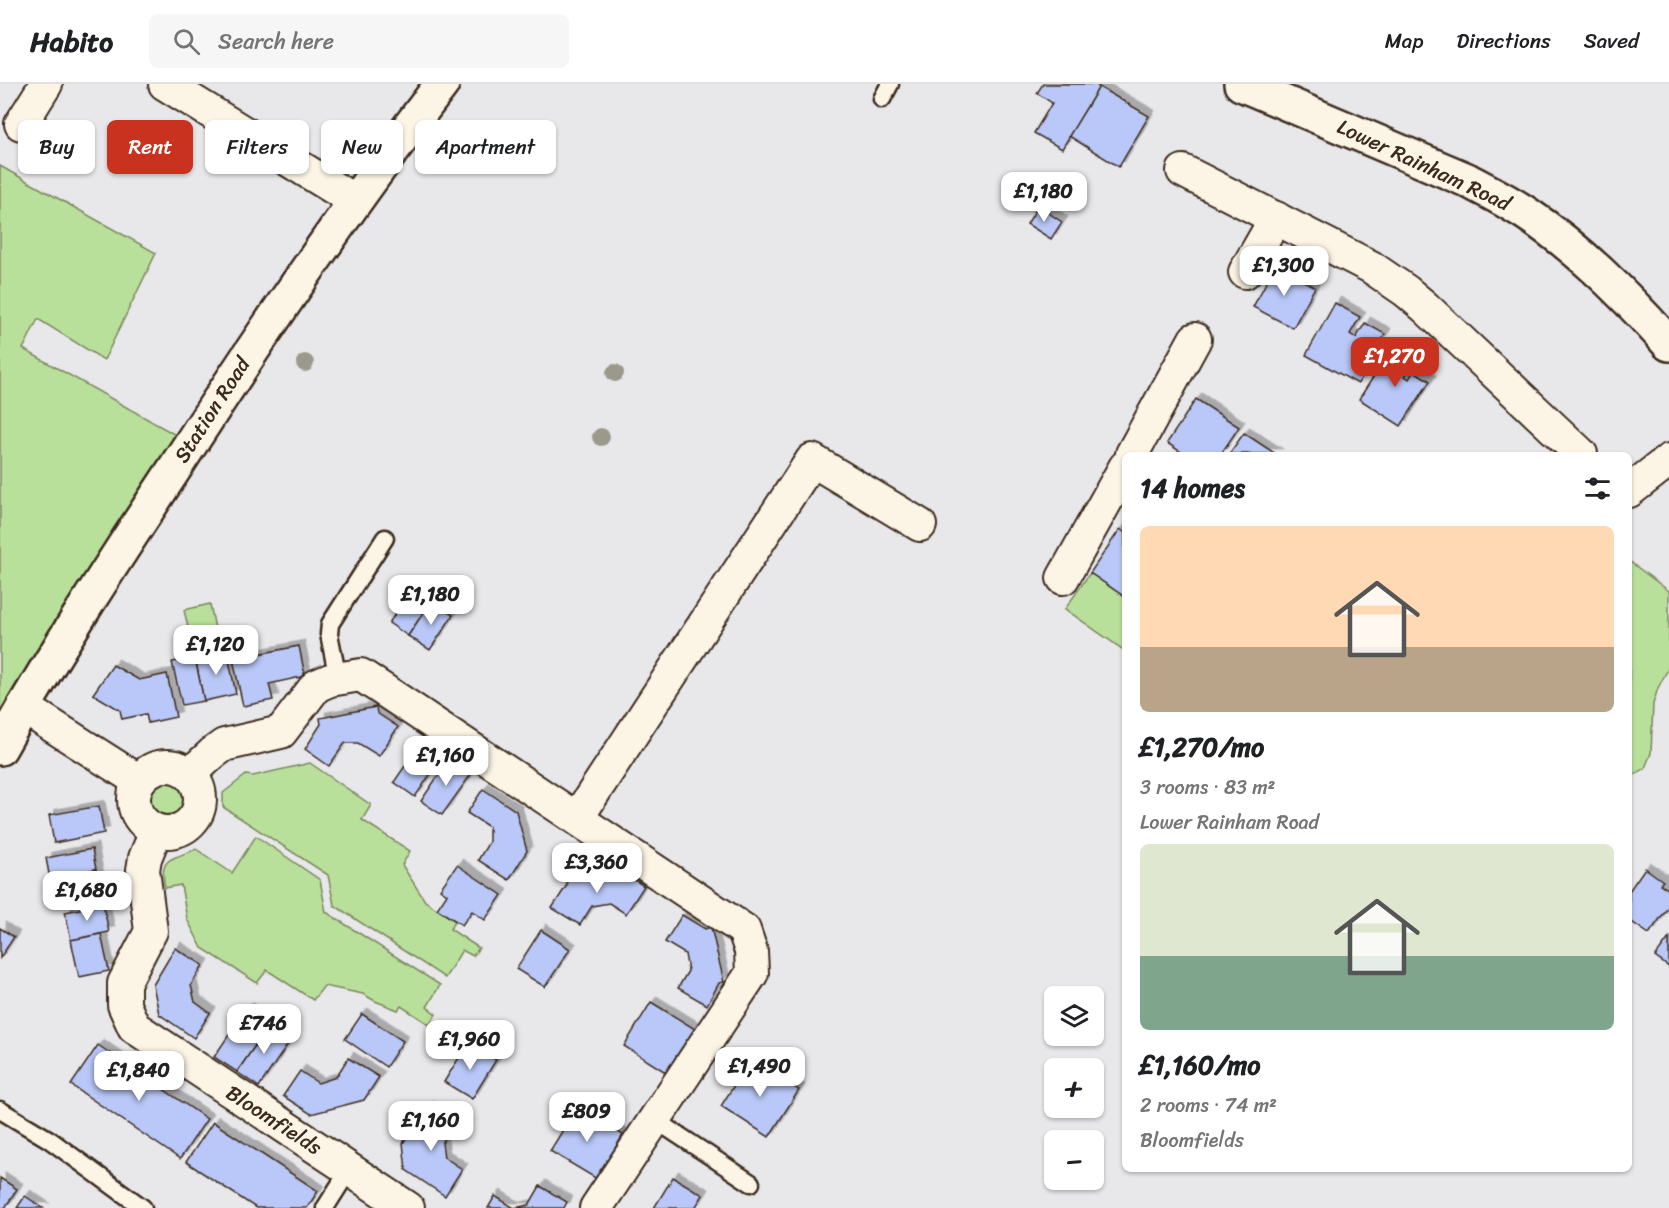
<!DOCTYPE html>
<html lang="en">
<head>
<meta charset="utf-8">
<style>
  :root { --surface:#fff; --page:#f6f6f6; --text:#202124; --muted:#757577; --line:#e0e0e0; --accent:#c8321e }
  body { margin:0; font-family:Sriracha,sans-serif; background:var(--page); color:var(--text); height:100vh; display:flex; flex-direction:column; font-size:22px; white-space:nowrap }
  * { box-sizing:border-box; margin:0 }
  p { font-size:20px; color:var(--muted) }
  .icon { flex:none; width:33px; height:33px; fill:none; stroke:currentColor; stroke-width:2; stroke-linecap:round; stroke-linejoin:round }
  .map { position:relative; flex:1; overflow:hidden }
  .details { position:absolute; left:1122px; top:368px; width:510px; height:720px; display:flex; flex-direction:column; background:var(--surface); border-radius:9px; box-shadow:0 2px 4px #0004 }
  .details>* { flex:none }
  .top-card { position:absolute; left:18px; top:36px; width:570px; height:54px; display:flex; gap:12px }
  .buttons { position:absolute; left:1044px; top:902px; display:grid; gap:12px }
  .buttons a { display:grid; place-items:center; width:60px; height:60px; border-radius:9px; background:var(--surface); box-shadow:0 2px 4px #0004; font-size:30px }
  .price { position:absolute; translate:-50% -51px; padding:0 14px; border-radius:12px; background:#fff; color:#222; font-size:20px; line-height:39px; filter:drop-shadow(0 2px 3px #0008) }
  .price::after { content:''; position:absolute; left:50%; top:36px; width:18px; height:14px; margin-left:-9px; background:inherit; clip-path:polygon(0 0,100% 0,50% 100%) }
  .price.active { background:var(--accent); color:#fff }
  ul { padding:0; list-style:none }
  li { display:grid; align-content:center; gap:12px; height:318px; padding:0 18px }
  li span { display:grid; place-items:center; height:186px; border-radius:9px; color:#555 }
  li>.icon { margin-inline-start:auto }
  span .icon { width:108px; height:108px; fill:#fffc; stroke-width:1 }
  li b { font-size:26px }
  h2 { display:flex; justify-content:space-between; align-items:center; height:72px; padding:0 18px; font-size:26px }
  .tag { padding:0 21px; border-radius:9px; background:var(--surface); box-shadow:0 2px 4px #0004; font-size:21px; line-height:54px }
  .tag.active { background:var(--accent); color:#fff }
  header { display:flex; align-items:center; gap:36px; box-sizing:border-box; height:84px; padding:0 30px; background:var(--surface); border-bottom:2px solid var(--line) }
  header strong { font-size:28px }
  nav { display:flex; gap:33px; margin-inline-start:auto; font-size:21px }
  .search { width:420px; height:54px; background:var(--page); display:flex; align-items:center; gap:15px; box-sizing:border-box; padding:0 21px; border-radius:9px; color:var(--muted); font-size:22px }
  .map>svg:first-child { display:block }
</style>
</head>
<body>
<header>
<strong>Habito</strong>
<div class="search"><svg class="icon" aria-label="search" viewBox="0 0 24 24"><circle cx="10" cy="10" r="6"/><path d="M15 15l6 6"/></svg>Search here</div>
<nav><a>Map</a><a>Directions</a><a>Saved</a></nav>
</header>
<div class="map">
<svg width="1669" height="1124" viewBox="0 0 1669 1124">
  <defs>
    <filter id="shadow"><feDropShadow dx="5.5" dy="-5.5" stdDeviation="0" flood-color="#0004"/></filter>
  </defs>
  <rect width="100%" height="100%" fill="#e8e8eb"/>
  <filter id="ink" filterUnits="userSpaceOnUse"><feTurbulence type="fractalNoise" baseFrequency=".0167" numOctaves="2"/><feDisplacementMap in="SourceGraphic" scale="12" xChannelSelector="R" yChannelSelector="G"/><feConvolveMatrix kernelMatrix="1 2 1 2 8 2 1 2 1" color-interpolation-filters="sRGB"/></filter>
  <g filter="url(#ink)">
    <g fill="#b9e09b" stroke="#7a855c" stroke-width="1.5">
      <path d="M0 82 156 169 104 276 38 235 23 265 183 355 0 646Z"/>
      <path d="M1629 477 1669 507V583L1658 604 1653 620 1651 669 1645 684 1629 694Z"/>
      <path d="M1090 489 1125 513V567L1065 525Z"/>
      <path d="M210 520 220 569 195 574 184 526Z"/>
      <path d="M310 679 371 721 362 736 410 767 402 781 425 817 455 837 450 845 479 864 473 872 462 866 445 894 334 821 328 791 223 723V709L246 691 253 692Z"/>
      <circle cx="168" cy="717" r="18"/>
      <path d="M256 752 320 796 326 828 440 901 427 923 436 930 430 941 401 922 398 926 375 917 363 910 324 902 313 916 267 886 257 899 202 864 187 835 181 801 165 804C158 771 173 776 196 765L232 789Z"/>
    </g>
    <g fill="#b9c8f8" stroke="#3b2a1e" stroke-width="1.5" filter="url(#shadow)">
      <path d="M1043 0H1095L1099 3 1062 65 1034 49 1052 19 1037 9Z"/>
      <path d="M1099 3 1149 32 1119 83 1069 52Z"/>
      <path d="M1038 122 1062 138 1051 155 1027 140Z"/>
      <path d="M1275 182 1315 203 1293 244 1253 223Z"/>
      <path d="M1335 219 1360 233 1350 250 1356 254 1365 239 1385 250 1358 300 1306 271Z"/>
      <path d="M1392 264 1414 278 1405 292 1409 295 1414 287 1430 297 1401 342 1359 315Z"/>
      <path d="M1196 315 1239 343 1221 370H1184L1167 359Z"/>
      <path d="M1244 349 1276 370H1229Z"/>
      <path d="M1120 445 1125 449V513L1090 489Z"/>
      <path d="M412 504 431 517 408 552 389 539Z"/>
      <path d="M431 517 453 531 430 566 408 552Z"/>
      <path d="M299 562 305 592 269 600 273 616 243 622 233 575Z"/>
      <path d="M227 567 236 610 204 617 195 574Z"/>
      <path d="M195 574 204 617 182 621 172 578Z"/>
      <path d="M113 581 139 596 167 590 176 633 148 639 146 630 122 635 120 626 93 610Z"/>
      <path d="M376 623 377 629 398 643 379 672 358 659H345L329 682 305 665 321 640 320 634Z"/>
      <path d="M423 656 444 670 415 713 394 698Z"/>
      <path d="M450 674 472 689 442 731 421 717Z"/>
      <path d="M483 705 516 727 527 767 509 796 478 776 489 758V743L467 729Z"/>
      <path d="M99 722 104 749 54 759 49 731Z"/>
      <path d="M92 765 96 785 50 795 46 774Z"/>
      <path d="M457 781 502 811 485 836 472 827 462 841 437 825 447 810 440 805Z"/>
      <path d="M622 784 623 789 644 802 626 830 609 819 592 822 580 841 552 824 567 801 566 795Z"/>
      <path d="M1645 784 1663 797 1660 800 1669 806V822L1649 850 1629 836V807Z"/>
      <path d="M96 785 101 807 55 816 50 795Z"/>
      <path d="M103 820 109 848 71 856 65 828Z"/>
      <path d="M682 831 705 845 711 843 724 898 719 899 707 921 678 904 688 887 685 870 665 858Z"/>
      <path d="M0 844 14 853 0 874Z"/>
      <path d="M541 846 570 865 545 903 516 885Z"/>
      <path d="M101 850 109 887 79 893 71 856Z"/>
      <path d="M1669 854V883L1655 873Z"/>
      <path d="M175 864 203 881 191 901 195 918 210 929 194 954 159 930 153 901Z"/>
      <path d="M651 918 695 945 667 989 624 962Z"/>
      <path d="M247 924 270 940 237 988 214 973Z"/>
      <path d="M362 930 403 957 386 983 345 955Z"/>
      <path d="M270 940 292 954 259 1003 237 988Z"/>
      <path d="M468 959 496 976 472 1015 444 998Z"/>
      <path d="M98 961 207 1035 180 1075 71 1001Z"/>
      <path d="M348 974 379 993 364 1016 311 1030 283 1012 300 987 318 999 336 993Z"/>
      <path d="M750 976 799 1006 769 1053 721 1022Z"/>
      <path d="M428 1022 455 1040 442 1059 444 1073 462 1085 445 1112 406 1086 403 1059Z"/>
      <path d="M577 1023 623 1051 597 1095 550 1067Z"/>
      <path d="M213 1038 318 1107 307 1124H256L186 1078Z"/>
      <path d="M673 1093 703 1111 695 1124H654Z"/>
      <path d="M0 1094 17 1105 5 1124H0Z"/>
      <path d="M540 1102 567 1118 564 1124H488L495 1112 514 1124 529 1121Z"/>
      <path d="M25 1112 43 1124H17Z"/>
    </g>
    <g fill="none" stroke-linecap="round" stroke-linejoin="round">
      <defs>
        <g id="service">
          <path d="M882 15 890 0"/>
          <path d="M338 595 329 550 330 540 385 454"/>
          <path d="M0 1026 50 1056 143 1124"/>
          <path d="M654 1035 751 1099"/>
          <path d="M325 1124 349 1086"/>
        </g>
        <g id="minor">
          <path d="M165 0 355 117"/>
          <path d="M21 40 46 0"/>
          <path d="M1183 87 1371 183 1406 207 1425 223 1581 370"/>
          <path d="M1245 188 1276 134"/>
          <path d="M1132 370 1195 255"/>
          <path d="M1629 407 1669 376"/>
          <path d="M1063 494 1125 383"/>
          <path d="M23 623 139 697"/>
          <circle cx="167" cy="715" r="33"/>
          <path d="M190 690 213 669 224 661 281 648 316 602 330 596 361 591 744 846 751 867 752 889 596 1124"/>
          <path d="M577 734 812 376 920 441"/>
          <path d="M156 747 145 774 143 786 151 847 124 899V921L134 943 408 1124"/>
        </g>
        <path id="tertiary" d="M1241 0 1467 96C1487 107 1508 117 1527 130 1581 166 1626 212 1669 260"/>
        <path id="secondary" d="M0 664C54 569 113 478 173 387 258 255 346 125 442 0"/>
      </defs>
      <use href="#service" stroke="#3b2a1e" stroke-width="21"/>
      <use href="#minor" stroke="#3b2a1e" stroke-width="36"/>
      <use href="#tertiary" stroke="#3b2a1e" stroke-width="38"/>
      <use href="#secondary" stroke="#3b2a1e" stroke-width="38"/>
      <use href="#service" stroke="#fcf5e5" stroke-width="16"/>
      <use href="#minor" stroke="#fcf5e5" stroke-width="32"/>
      <use href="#tertiary" stroke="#fcf5e5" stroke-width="33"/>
      <use href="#secondary" stroke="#fcf5e5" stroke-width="33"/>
    </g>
    <g fill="#9a998b">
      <circle cx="305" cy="279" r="9"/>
      <circle cx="615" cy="289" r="9"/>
      <circle cx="601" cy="353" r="9"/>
    </g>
  </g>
  <g text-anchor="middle" stroke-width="6" stroke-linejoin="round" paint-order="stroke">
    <g font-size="21" fill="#3b2a1e" stroke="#fcf5e5">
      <text transform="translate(1424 81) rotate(25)" y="7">Lower Rainham Road</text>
      <text transform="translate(212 326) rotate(-57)" y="7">Station Road</text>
      <text transform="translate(274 1036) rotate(33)" y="7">Bloomfields</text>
    </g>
  </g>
</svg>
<div class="buttons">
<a><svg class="icon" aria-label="layers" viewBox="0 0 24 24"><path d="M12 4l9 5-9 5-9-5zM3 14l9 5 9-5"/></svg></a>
<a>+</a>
<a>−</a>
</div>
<b class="price" style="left:1044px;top:139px">£1,180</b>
<b class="price" style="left:1284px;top:213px">£1,300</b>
<b class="price active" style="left:1395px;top:304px">£1,270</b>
<b class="price" style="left:431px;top:542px">£1,180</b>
<b class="price" style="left:216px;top:592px">£1,120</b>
<b class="price" style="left:446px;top:703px">£1,160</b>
<b class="price" style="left:597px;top:810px">£3,360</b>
<b class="price" style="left:87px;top:838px">£1,680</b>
<b class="price" style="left:264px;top:971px">£746</b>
<b class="price" style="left:470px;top:987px">£1,960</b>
<b class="price" style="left:760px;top:1014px">£1,490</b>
<b class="price" style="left:139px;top:1018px">£1,840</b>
<b class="price" style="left:587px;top:1059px">£809</b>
<b class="price" style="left:431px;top:1068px">£1,160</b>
<div class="top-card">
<a class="tag">Buy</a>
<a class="tag active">Rent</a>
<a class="tag">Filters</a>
<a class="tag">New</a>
<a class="tag">Apartment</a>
</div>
<section class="details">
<h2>14 homes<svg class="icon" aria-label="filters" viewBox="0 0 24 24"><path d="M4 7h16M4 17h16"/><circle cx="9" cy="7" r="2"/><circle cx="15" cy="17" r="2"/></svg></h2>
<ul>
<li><span style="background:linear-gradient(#ffd9b3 65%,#b9a48a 0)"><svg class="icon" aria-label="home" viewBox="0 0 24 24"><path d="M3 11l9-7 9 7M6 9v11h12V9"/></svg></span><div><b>£1,270/mo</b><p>3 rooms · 83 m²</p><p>Lower Rainham Road</p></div></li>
<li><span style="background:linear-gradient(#dfe7d0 60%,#7fa58c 0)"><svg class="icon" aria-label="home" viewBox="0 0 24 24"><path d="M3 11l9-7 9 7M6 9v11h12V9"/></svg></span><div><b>£1,160/mo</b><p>2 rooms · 74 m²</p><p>Bloomfields</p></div></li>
</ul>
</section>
</div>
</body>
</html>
